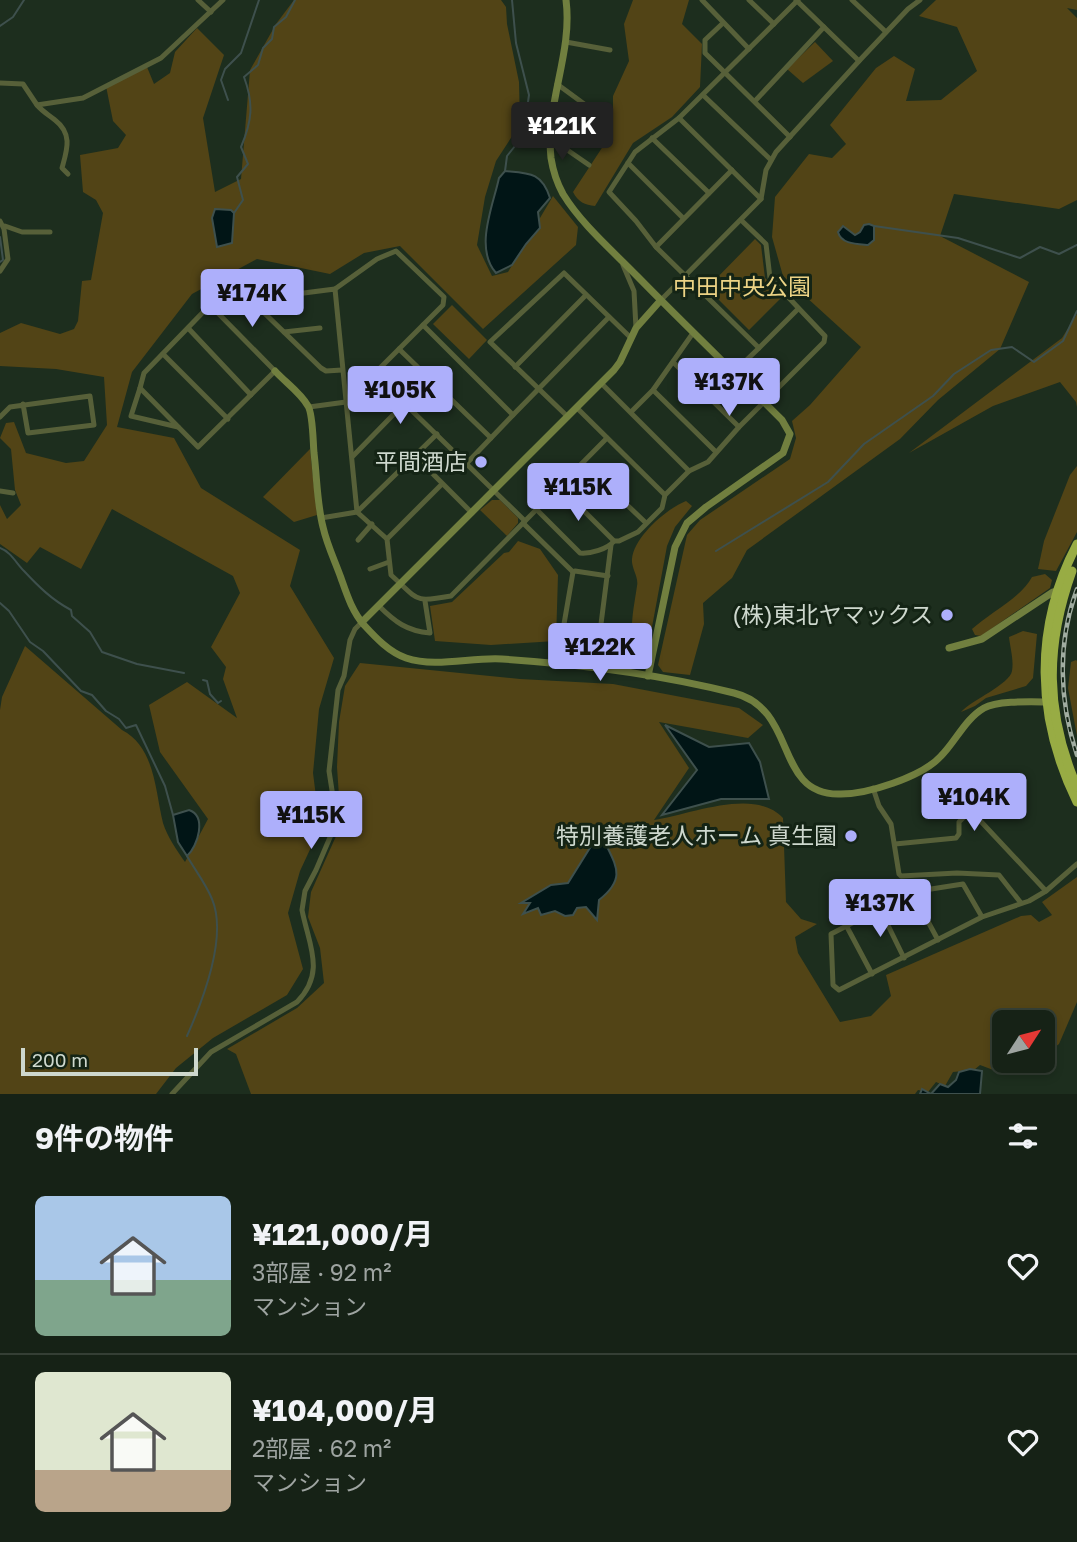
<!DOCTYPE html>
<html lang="ja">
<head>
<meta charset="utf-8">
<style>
  :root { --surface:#162216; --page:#232f23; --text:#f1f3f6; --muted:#9ea4a1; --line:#353f35; --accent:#adaffb }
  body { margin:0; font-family:"Golos Text","Noto Sans JP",sans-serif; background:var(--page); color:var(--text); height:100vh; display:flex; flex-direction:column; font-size:26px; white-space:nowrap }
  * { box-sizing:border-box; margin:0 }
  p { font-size:23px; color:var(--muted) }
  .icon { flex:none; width:38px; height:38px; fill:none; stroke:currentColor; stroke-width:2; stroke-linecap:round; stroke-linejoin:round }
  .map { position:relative; height:1094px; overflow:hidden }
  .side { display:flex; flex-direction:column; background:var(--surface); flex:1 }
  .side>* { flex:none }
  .needle { width:46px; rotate:54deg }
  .controls { position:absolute; left:992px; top:1010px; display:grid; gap:14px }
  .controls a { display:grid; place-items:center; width:63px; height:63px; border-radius:10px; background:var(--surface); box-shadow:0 4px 10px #0003,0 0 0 2px var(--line); font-size:35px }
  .scale { position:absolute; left:21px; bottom:18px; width:177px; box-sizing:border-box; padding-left:7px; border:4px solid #ced8ce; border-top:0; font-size:19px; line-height:24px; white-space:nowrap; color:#ced8ce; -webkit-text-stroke:5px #142415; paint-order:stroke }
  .price { position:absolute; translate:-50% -60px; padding:0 16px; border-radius:7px; background:var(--accent); color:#111; font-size:23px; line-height:46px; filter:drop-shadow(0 2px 4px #0008) }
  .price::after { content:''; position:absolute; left:50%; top:42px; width:21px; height:16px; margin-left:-10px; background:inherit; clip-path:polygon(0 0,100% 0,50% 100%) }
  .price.current { background:#222; color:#fff }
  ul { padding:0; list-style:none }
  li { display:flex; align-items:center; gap:21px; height:175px; padding:0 35px }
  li+li { border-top:2px solid var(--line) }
  li span { display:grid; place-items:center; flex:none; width:196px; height:140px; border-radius:10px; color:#555 }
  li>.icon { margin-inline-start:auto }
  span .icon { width:84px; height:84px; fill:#fffc; stroke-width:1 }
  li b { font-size:30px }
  h2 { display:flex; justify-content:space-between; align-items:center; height:84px; padding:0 35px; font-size:30px }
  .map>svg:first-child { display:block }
</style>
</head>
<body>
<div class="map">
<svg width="1077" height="1094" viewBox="0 0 1077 1094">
  <rect width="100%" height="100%" fill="#1d2e1e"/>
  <g fill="#524416">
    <path d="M294 0H501L506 7 507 24 519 82 520 124 496 161 485 197 477 245 492 276 508 272 553 196 578 227 576 245 483 329 400 246 364 253 330 274 257 259 192 294 132 372 117 427 174 438 201 488 300 550 290 586 334 658 319 709 313 773 320 828 300 871 288 913 303 969 287 995 213 1038 176 1068 156 1094H0V710L2 697 25 646 122 730C155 747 155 790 163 823 167 836 177 851 185 862L208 819 160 752 149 705 187 682 237 718 223 679 226 667 211 647 240 593 233 576 112 509 81 569 40 547 27 563 0 544V505L7 519 21 505 15 490 11 449 0 438 6 423 14 422 26 453 66 463 84 461 107 425 104 377 56 369 0 366V333L21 323 60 334 74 329 78 321 82 281 91 280 103 213 96 200 83 192 80 155 118 148 126 135 113 121 106 86 147 67 154 84 170 73 175 52 197 28 224 55 203 118 215 192 241 179 250 70 276 24Z"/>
    <path d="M633 0H689L682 24 702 44 700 87 672 117 633 143 595 206C585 205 578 202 573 192L613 131V96L629 61 624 24Z"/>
    <path d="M936 0H1077V10L1067 8 1077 18V200L1059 209 954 194 940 236 1029 282 1000 349 938 400 900 439 747 550 732 578 703 603 704 624 690 675 663 672 658 665 687 535 700 520 790 459 796 438 792 421 810 405 861 347 783 276 772 237 775 197 809 154 832 158 846 144 830 125 876 68 894 56 915 69 906 101 941 100 977 71 957 27 919 16Z"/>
    <path d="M815 42 833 61 803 83 787 69Z"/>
    <path d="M755 239 761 245 765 278 783 296 749 330 707 288Z"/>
    <path d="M452 305 487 340 469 359 433 324Z"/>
    <path d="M1077 314V407L1076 402 1060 382 993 406 909 453 1062 338Z"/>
    <path d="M310 449 317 515 294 522 263 497Z"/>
    <path d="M1077 466V532L1056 571 1038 569 1044 541 1070 475Z"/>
    <path d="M492 500H500L518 518V523L507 536 480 510Z"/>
    <path d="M686 501 692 506 675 527 667 546 647 654 643 659 635 656C629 627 633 613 637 586 639 577 631 568 632 559 634 537 666 509 686 501Z"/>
    <path d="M518 541 540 549 558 575 556 641 491 645 435 641 430 606 452 602 504 553 509 552Z"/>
    <path d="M1045 574 1052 580 1050 588 981 636 975 635 972 629C989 613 1022 597 1032 577Z"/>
    <path d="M1023 631 1037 634 1033 678 1026 686 986 698 975 706 961 712C972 700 1010 684 1012 671 1014 660 1010 647 1009 637Z"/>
    <path d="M1076 660 1077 661V736L1068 688 1071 662Z"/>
    <path d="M360 663 520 679 613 684 739 708 763 725 748 738 659 722 689 768 654 820C690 815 754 787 783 818L786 902 801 919 817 924 795 937 798 953 840 1022 871 1016 891 996 886 975 1021 916 1031 915 1039 922 1052 915 1042 902 1077 877V1002L1059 1044 1043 1056V1022H1004V1060L1029 1061 996 1071 980 1065 974 1070 953 1072 945 1086 936 1082 928 1092 918 1090 915 1094H251L236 1054 227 1049 297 1008 324 983 320 948 308 917 311 892 341 825 337 767 339 722 345 686Z"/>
  </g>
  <g fill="#011516" stroke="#3e504d" stroke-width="2">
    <path d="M505 171C529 173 542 172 550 198L538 212 540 228 526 244 512 265 496 273C474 248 493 206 499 178Z"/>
    <path d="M215 209 231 210 234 213 232 243 217 247 212 218Z"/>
    <path d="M869 224 874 226V240L868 245C856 244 841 244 838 232L843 226 855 235 860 232 864 225Z"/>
    <path d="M665 725 709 747 749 743 760 762 769 799H721L662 815 697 770Z"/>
    <path d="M189 810C207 816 198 846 187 856L178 842 173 815Z"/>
    <path d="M598 835 602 836C615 865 628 877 599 900L597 920 586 907 577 908 573 915 565 916 555 911 541 915 538 908 523 914 530 903H521L551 885 568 883Z"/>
    <path d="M970 1069 982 1071 980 1094H920L922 1089 931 1094 940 1084 948 1087 956 1080 959 1072Z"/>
  </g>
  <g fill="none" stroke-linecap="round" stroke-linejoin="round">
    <g stroke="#3e504d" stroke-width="2">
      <path d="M0 26 13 17 24 0"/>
      <path d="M228 100 221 80 225 69 241 53 259 0"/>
      <path d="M505 171 507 156 523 136 529 95 516 43 512 0"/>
      <path d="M234 213 243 200 237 177 248 164 241 147C252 121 254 104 244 77L258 65 263 48 272 39 274 27 286 17 295 0"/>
      <path d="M874 226 958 238 1020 258 1040 247 1059 254 1077 245"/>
      <path d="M0 237 3 260 0 262"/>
      <path d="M0 548C11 552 16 563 24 571 38 586 52 600 71 610L72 616 90 632 102 652 137 664 184 673"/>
      <path d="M716 551 828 482 864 444 933 396 954 374 991 350 1012 347 1034 362 1063 341 1077 311"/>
      <path d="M0 603 9 611 30 642 43 651 81 691 92 695 106 711 119 719 126 728 136 725 165 786 173 815"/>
      <path d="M203 680 207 681 210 694 218 703 221 701"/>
      <path d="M187 1036C203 1000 228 937 212 899 206 884 195 870 187 856"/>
    </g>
    <g stroke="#576039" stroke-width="5">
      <path d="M198 0 211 12"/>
      <path d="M702 0 749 49"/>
      <path d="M749 0 774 24"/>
      <path d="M796 0 859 61"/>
      <path d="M852 0 886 32"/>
      <path d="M723 23 705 40V53L790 137"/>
      <path d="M566 42 610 50"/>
      <path d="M0 83 23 84 37 105 83 98 161 58 223 0"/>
      <path d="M557 84 591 109 589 115"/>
      <path d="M703 95 771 160"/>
      <path d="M755 101 824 27"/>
      <path d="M37 105C43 112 49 115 55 120 73 134 67 150 62 168L68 174"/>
      <path d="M679 118 761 199"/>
      <path d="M550 138 589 165"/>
      <path d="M652 138 709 193"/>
      <path d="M628 163 683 218"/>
      <path d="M0 221 4 229 8 259 0 271"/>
      <path d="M5 226 22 232H50"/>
      <path d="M656 247 732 170"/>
      <path d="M623 265 634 291 636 328"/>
      <path d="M335 289 377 259 396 251 444 297 443 305 423 325"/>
      <path d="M251 300 321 368 326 371 342 370"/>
      <path d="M660 301 761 199 766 170 776 152 859 61 908 9 920 0"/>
      <path d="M210 305 275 371 198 447 140 388 144 373 210 305 335 289 357 512 387 539 391 575C419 600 413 603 451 596L607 438"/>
      <path d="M798 309 759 348 656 247 636 221 609 192 635 152 679 118 798 0"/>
      <path d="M188 328 251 395"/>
      <path d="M284 332 320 328"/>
      <path d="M399 349 491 438"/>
      <path d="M163 354 228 419"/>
      <path d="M673 362 739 427"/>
      <path d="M515 367 586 295"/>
      <path d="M734 372 759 348"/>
      <path d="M601 383 689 471"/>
      <path d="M140 388 131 416 178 427"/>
      <path d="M653 390 716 452"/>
      <path d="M404 403 525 521"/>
      <path d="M309 407 346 402 423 325 513 415 609 317"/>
      <path d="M577 408 665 495"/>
      <path d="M631 412 653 390 693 333"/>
      <path d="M0 417 10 407 90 396 94 425 28 433 23 404"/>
      <path d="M568 417 490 342 564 273 631 338"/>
      <path d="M353 456 429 378"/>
      <path d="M415 456 472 513"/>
      <path d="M467 463 513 415"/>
      <path d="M583 463 646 523"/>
      <path d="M559 486 614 541"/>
      <path d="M0 491 13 493"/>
      <path d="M536 509 580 553C590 554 608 549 614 541H619L638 532 662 508 665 495 689 471 708 462 739 427 824 342 825 336 770 278 766 244 741 220"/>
      <path d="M321 518 357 512 437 434"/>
      <path d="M523 523 573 572"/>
      <path d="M387 539 442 484"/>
      <path d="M358 540 372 524"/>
      <path d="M370 569 389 562"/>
      <path d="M379 606C395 622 407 631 430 633L425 601"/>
      <path d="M564 624 573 572 575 571 608 576"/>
      <path d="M601 624 611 545"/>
      <path d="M873 788 879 806 891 824 899 874 901 876 957 873 999 875 1021 903"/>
      <path d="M895 844 956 838 959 834V822L968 813H973L1046 891"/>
      <path d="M912 892 938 940"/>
      <path d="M880 909 904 958"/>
      <path d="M982 917 963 884 912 892 831 934 833 985 839 990 982 917 1029 901 1046 891 1077 864"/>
      <path d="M847 927 872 974"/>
      <path d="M172 1094 211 1052 297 1002C326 972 309 946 302 910L305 891 316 870 334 828 336 816 329 771 338 690 344 676 350 640 355 629 362 622"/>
    </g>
    <g stroke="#717f3f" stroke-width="7">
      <path d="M566 0C573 53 545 104 551 158 553 171 557 183 563 194 582 225 613 251 638 277 685 325 734 372 782 420L790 434 783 453 706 507 687 523 675 547 648 676"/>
      <path d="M275 371C285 382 301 393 308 406 313 414 313 442 314 453 317 478 317 504 323 527 327 545 335 561 341 578 347 595 352 611 364 625 376 638 389 652 406 658 436 668 471 657 502 659 579 664 659 674 734 693 798 709 774 794 838 794 866 795 922 777 941 756 956 741 965 719 984 708 998 700 1035 702 1052 702"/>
      <path d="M362 622 614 370 620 362 636 328 660 301"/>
      <path d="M949 648 982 639 1053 592 1060 591"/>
    </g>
    <g stroke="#98ac44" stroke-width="9">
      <path d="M1077 544C1033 628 1036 718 1077 802"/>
      <path d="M1072 571C1045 646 1045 713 1077 787"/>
    </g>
    <defs>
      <path id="rail" d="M1077 589C1057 643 1059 701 1077 755"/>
    </defs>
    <use href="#rail" stroke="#a1ada1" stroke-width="4.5"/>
    <use href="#rail" stroke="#142415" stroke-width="2" stroke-dasharray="5" stroke-linecap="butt"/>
  </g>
  <g fill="#adaffb" stroke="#142415" stroke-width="2.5">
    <circle cx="481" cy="462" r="7"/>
    <circle cx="947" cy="615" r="7"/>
    <circle cx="851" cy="836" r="7"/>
  </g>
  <g text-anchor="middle" stroke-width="6" stroke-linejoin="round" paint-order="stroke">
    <g font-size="23" fill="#ecd385" stroke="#142415">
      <text x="742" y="295">中田中央公園</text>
    </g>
    <g font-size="23" fill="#ced8ce" stroke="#142415" text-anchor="end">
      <text x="467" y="470">平間酒店</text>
      <text x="933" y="623">(株)東北ヤマックス</text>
      <text x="837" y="844">特別養護老人ホーム 真生園</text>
    </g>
  </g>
</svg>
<div class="controls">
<a><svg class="needle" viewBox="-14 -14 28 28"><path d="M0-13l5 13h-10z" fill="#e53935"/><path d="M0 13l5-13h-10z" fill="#9ea4a1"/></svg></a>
</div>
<div class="scale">200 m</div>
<b class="price current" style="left:562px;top:162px">¥121K</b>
<b class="price" style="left:252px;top:329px">¥174K</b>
<b class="price" style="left:729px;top:418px">¥137K</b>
<b class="price" style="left:400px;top:426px">¥105K</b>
<b class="price" style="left:578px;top:523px">¥115K</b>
<b class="price" style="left:600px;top:683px">¥122K</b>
<b class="price" style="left:974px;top:833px">¥104K</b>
<b class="price" style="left:311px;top:851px">¥115K</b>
<b class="price" style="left:880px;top:939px">¥137K</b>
</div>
<section class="side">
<h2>9件の物件<svg class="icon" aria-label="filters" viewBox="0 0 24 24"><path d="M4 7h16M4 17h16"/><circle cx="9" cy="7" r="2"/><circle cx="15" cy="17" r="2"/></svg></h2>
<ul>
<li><span style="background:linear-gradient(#a9c7e8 60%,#7fa58c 0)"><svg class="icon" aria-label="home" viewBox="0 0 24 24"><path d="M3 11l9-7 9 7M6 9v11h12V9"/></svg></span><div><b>¥121,000/月</b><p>3部屋 · 92 m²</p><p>マンション</p></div><svg class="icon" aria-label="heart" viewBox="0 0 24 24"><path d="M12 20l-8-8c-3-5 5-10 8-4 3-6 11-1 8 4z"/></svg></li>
<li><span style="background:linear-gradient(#dfe7d0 70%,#b9a48a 0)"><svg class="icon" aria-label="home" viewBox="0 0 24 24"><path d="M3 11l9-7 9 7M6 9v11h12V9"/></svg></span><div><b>¥104,000/月</b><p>2部屋 · 62 m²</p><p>マンション</p></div><svg class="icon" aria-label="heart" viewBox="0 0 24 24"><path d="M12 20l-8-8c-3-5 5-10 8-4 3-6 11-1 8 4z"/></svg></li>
</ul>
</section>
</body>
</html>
